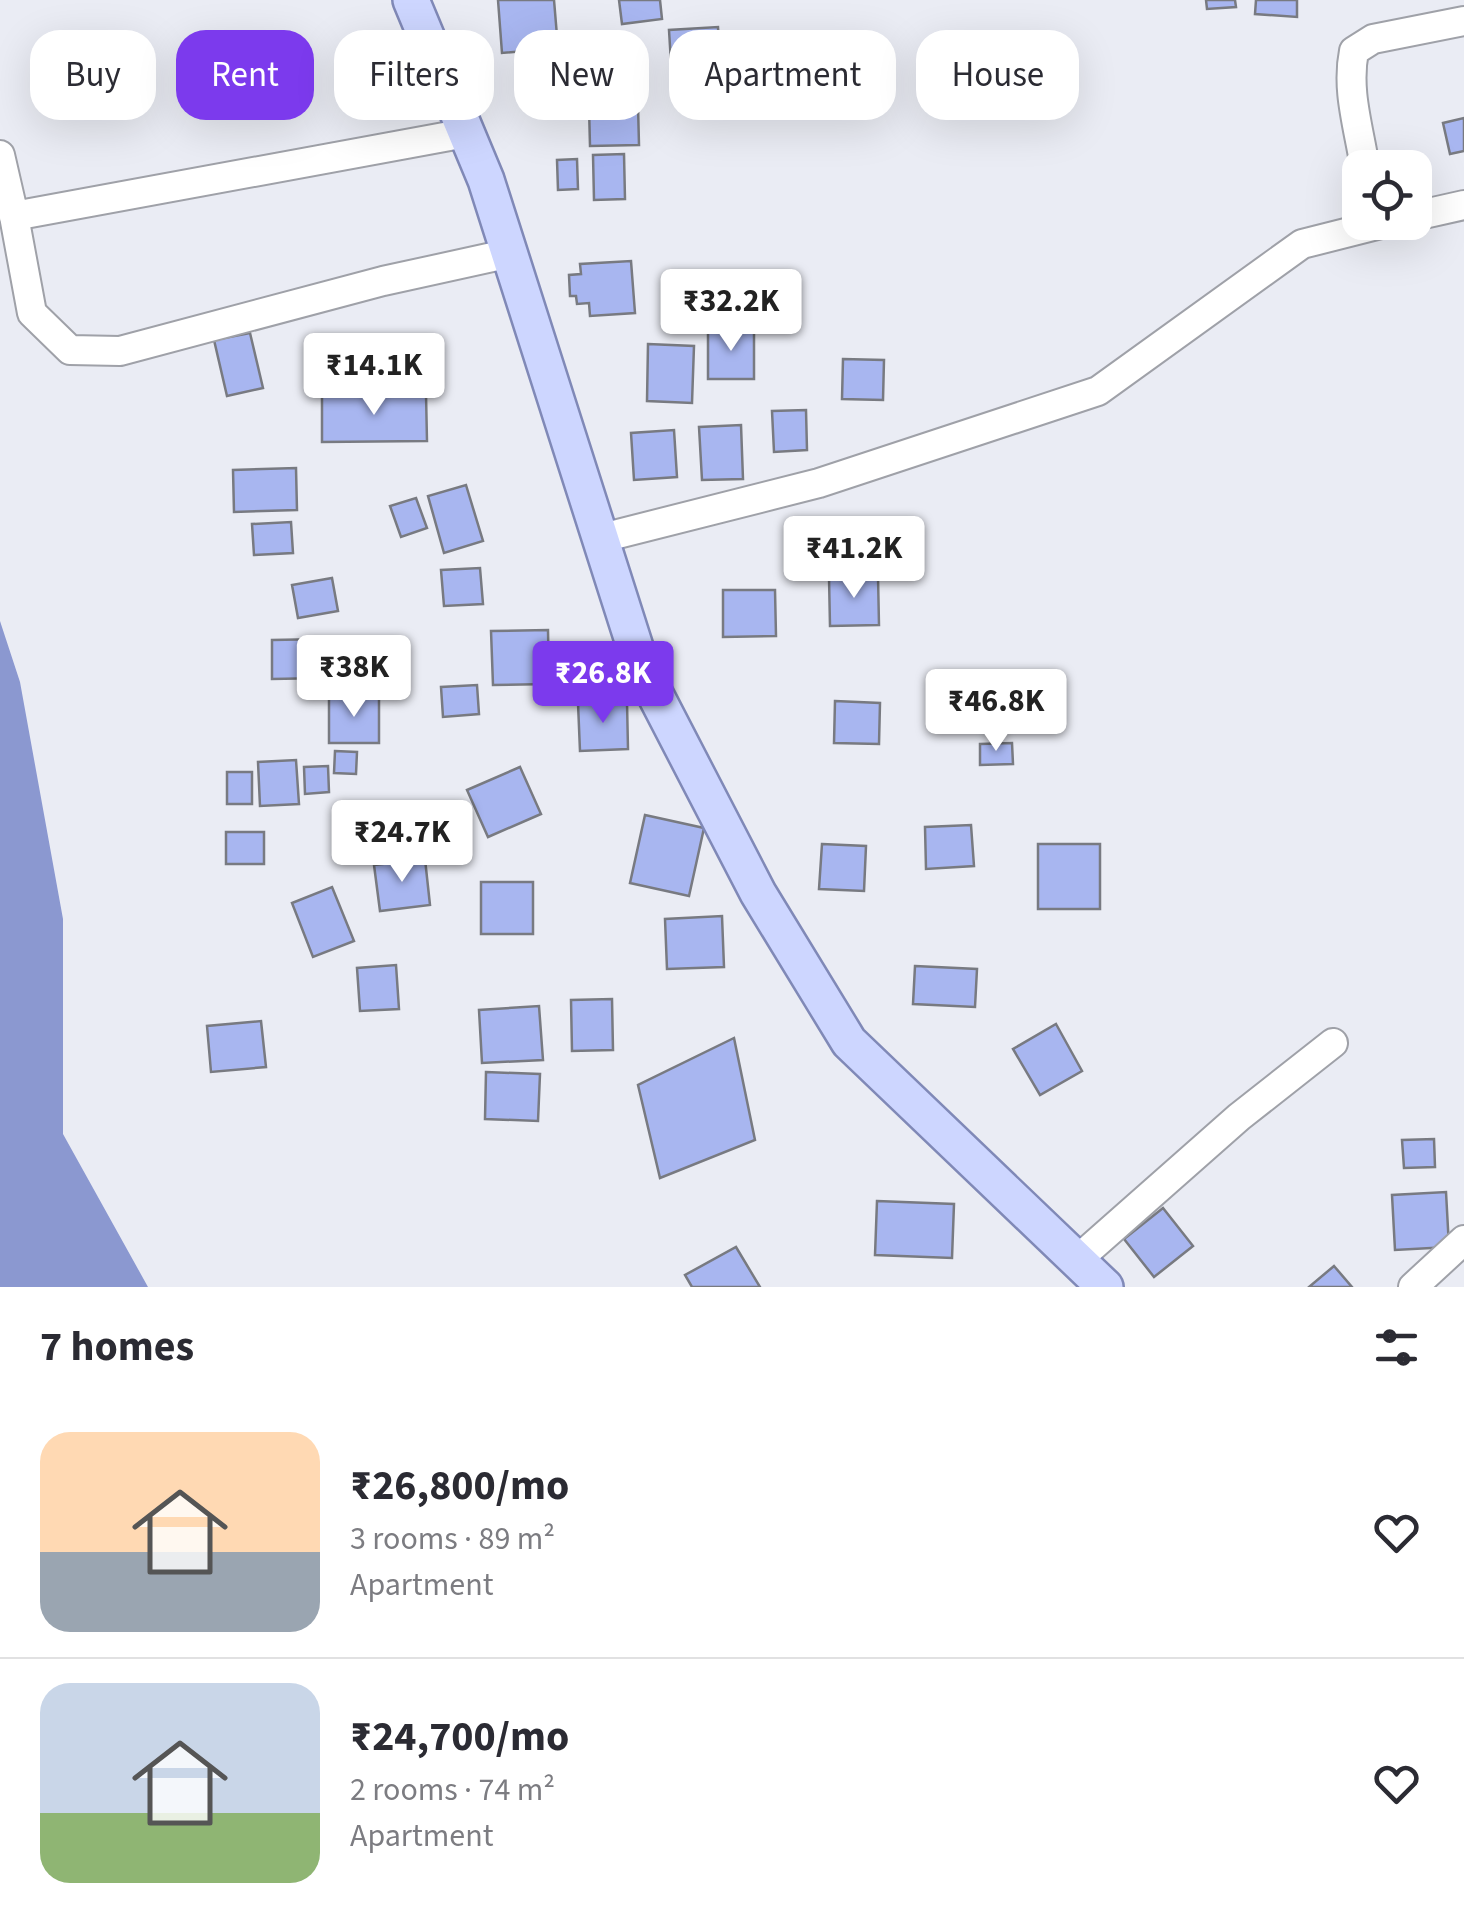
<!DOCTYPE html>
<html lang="en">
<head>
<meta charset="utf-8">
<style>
  :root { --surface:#fff; --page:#f2f2f3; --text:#2b2b33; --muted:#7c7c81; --line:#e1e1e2; --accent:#7c3aed }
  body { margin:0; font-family:"Source Sans 3",sans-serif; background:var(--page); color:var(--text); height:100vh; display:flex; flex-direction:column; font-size:38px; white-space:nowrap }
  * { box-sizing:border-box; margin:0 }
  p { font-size:32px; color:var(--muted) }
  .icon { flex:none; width:55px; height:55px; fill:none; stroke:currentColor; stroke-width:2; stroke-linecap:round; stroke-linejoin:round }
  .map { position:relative; height:1287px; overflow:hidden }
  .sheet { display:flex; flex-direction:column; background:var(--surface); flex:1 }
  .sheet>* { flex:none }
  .banner { position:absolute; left:30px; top:30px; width:1405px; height:90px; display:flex; gap:20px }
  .fabs { position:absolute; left:1342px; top:150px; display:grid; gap:20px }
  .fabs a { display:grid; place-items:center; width:90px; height:90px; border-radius:20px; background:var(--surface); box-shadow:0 10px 40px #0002; font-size:50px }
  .price { position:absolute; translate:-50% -85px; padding:0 22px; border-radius:10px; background:#fff; color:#222; font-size:32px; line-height:65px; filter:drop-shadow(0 2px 5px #0008) }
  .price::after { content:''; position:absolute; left:50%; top:60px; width:30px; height:22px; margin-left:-15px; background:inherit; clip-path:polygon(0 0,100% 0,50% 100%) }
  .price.current { background:var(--accent); color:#fff }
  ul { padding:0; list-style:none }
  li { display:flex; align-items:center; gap:30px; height:250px; padding:0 40px }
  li+li { border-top:2px solid var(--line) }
  li span { display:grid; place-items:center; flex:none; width:280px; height:200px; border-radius:30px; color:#555 }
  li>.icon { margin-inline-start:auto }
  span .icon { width:120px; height:120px; fill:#fffc; stroke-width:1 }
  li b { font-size:42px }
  h2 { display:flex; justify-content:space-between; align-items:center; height:120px; padding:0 40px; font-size:42px }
  .pill { padding:0 35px; border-radius:30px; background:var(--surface); box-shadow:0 10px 40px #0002; font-size:35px; line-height:90px }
  .pill.current { background:var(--accent); color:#fff }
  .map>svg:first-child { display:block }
</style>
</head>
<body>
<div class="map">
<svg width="1464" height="1287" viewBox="0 0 1464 1287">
  <rect width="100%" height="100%" fill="#eaecf4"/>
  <path fill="#8b98d0" d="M0 621 20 682 63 919V1134L148 1287H0Z"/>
  <g fill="#a8b6f0" stroke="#787a81" stroke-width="2.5">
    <path d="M498 0H554L558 48 502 53Z"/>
    <path d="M619 0H660L662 19 622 24Z"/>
    <path d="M1206 0H1235L1236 7 1207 9Z"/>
    <path d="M1256 0H1297V17L1255 14Z"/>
    <path d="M718 27 721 76 672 79 669 30Z"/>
    <path d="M638 105 639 145 590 146 589 107Z"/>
    <path d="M1464 118V151L1450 154 1443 123Z"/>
    <path d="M624 154 625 199 594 200 593 155Z"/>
    <path d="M577 159 578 189 558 190 557 160Z"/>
    <path d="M631 261 635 313 590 316 589 303 577 304 576 296H570L569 275 581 274 580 264Z"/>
    <rect x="708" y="330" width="46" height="49"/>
    <path d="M250 333 263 388 227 396 214 340Z"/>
    <path d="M648 344 694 346 692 403 647 401Z"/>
    <path d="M843 359 884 360 883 400 842 399Z"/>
    <path d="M426 394 427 441 322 442V395Z"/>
    <path d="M806 410 807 450 774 452 772 411Z"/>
    <path d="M741 425 743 479 702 480 699 427Z"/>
    <path d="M674 430 677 477 634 480 631 433Z"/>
    <path d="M296 468 297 510 234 512 233 470Z"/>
    <path d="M466 485 483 541 444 553 428 496Z"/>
    <path d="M416 498 427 528 401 537 390 506Z"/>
    <path d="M291 522 293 553 254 555 252 524Z"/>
    <path d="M480 568 483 604 444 606 441 570Z"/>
    <path d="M878 576 879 625 830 626 829 577Z"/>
    <path d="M332 578 338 611 298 618 292 585Z"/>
    <path d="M723 590H775L776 636 723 637Z"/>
    <path d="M548 630 549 684 493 685 491 631Z"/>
    <path d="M324 639 325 678 272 679V640Z"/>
    <path d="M477 685 479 714 443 717 441 687Z"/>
    <path d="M329 697 379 698V743H329Z"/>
    <path d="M835 701 880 703 879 744 834 743Z"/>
    <path d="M627 702 628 749 580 751 578 703Z"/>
    <path d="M1012 743 1013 764 980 765V744Z"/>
    <path d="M335 751 357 752 356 774 334 773Z"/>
    <path d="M296 760 299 804 260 806 258 762Z"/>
    <path d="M328 766 329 792 305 794 304 767Z"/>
    <path d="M520 767 541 814 488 837 467 790Z"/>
    <rect x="227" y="772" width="25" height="32"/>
    <path d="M645 815 704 828 689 896 630 883Z"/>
    <path d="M971 825 974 866 926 869 925 827Z"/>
    <rect x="226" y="832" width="38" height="32"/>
    <path d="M822 844 866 846 864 891 819 889Z"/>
    <rect x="1038" y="844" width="62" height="65"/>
    <path d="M425 859 430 905 380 911 374 865Z"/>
    <rect x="481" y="882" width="52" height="52"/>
    <path d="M332 887 354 941 313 957 292 903Z"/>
    <path d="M722 916 724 967 667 969 665 919Z"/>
    <path d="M396 965 399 1009 360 1011 357 968Z"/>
    <path d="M915 966 977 969 975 1007 913 1004Z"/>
    <path d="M612 999 613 1050 572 1051 571 1000Z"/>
    <path d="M539 1006 543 1060 482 1063 479 1010Z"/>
    <path d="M261 1021 266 1067 211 1072 207 1026Z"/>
    <path d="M1056 1024 1082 1071 1040 1095 1013 1049Z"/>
    <path d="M734 1038 755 1140 660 1178 638 1085Z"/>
    <path d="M486 1072 540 1074 538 1121 485 1119Z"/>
    <path d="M1434 1139 1435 1167 1404 1168 1402 1140Z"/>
    <path d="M1446 1192 1449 1247 1395 1250 1392 1195Z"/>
    <path d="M877 1201 954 1204 952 1258 875 1255Z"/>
    <path d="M1163 1208 1193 1246 1154 1277 1124 1239Z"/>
    <path d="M736 1247 760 1287H692L685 1275Z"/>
    <path d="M1334 1266 1352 1287H1309Z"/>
  </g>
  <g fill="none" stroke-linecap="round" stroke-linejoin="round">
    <defs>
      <g id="minor">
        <path d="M0 155 14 216 466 133"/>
        <path d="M1365 168C1359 128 1346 91 1354 51L1373 39 1464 21"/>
        <path d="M14 216 32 313 70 350 120 351 383 281 511 253"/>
        <path d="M1415 216 1464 205"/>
        <path d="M602 538 819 483 1098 391 1302 244 1389 222"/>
        <path d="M1077 1260 1239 1117 1333 1043"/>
        <path d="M1413 1287 1464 1240"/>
      </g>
      <path id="major" d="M411 0 486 180 642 669 758 893 849 1042 1105 1287"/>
    </defs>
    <use href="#minor" stroke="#9fa1a8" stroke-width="32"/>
    <use href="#major" stroke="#8089b7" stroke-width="40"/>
    <use href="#minor" stroke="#fff" stroke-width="28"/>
    <use href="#major" stroke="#cdd6ff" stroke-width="35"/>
  </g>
</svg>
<div class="fabs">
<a><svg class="icon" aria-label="locate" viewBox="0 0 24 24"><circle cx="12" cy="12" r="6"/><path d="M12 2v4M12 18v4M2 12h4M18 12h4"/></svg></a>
</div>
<b class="price" style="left:731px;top:354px">₹32.2K</b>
<b class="price" style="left:374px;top:418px">₹14.1K</b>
<b class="price" style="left:854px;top:601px">₹41.2K</b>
<b class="price" style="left:354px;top:720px">₹38K</b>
<b class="price current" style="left:603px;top:726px">₹26.8K</b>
<b class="price" style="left:996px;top:754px">₹46.8K</b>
<b class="price" style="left:402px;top:885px">₹24.7K</b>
<div class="banner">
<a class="pill">Buy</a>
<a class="pill current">Rent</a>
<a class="pill">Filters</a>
<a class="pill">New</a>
<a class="pill">Apartment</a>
<a class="pill">House</a>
</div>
</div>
<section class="sheet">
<h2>7 homes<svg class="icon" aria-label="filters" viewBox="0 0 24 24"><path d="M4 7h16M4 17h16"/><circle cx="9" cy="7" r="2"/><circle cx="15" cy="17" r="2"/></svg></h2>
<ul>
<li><span style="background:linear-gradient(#ffd9b3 60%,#9aa5b1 0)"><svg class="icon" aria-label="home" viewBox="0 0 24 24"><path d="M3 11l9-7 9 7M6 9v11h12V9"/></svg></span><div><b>₹26,800/mo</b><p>3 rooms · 89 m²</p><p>Apartment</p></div><svg class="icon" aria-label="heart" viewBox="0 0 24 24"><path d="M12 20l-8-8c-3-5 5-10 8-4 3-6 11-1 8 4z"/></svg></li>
<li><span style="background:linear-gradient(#c9d6e8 65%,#8fb573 0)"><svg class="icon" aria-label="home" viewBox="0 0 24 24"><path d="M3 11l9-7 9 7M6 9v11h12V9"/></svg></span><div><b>₹24,700/mo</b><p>2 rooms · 74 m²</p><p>Apartment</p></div><svg class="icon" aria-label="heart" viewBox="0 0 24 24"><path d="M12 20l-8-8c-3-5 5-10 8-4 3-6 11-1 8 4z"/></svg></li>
</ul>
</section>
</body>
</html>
